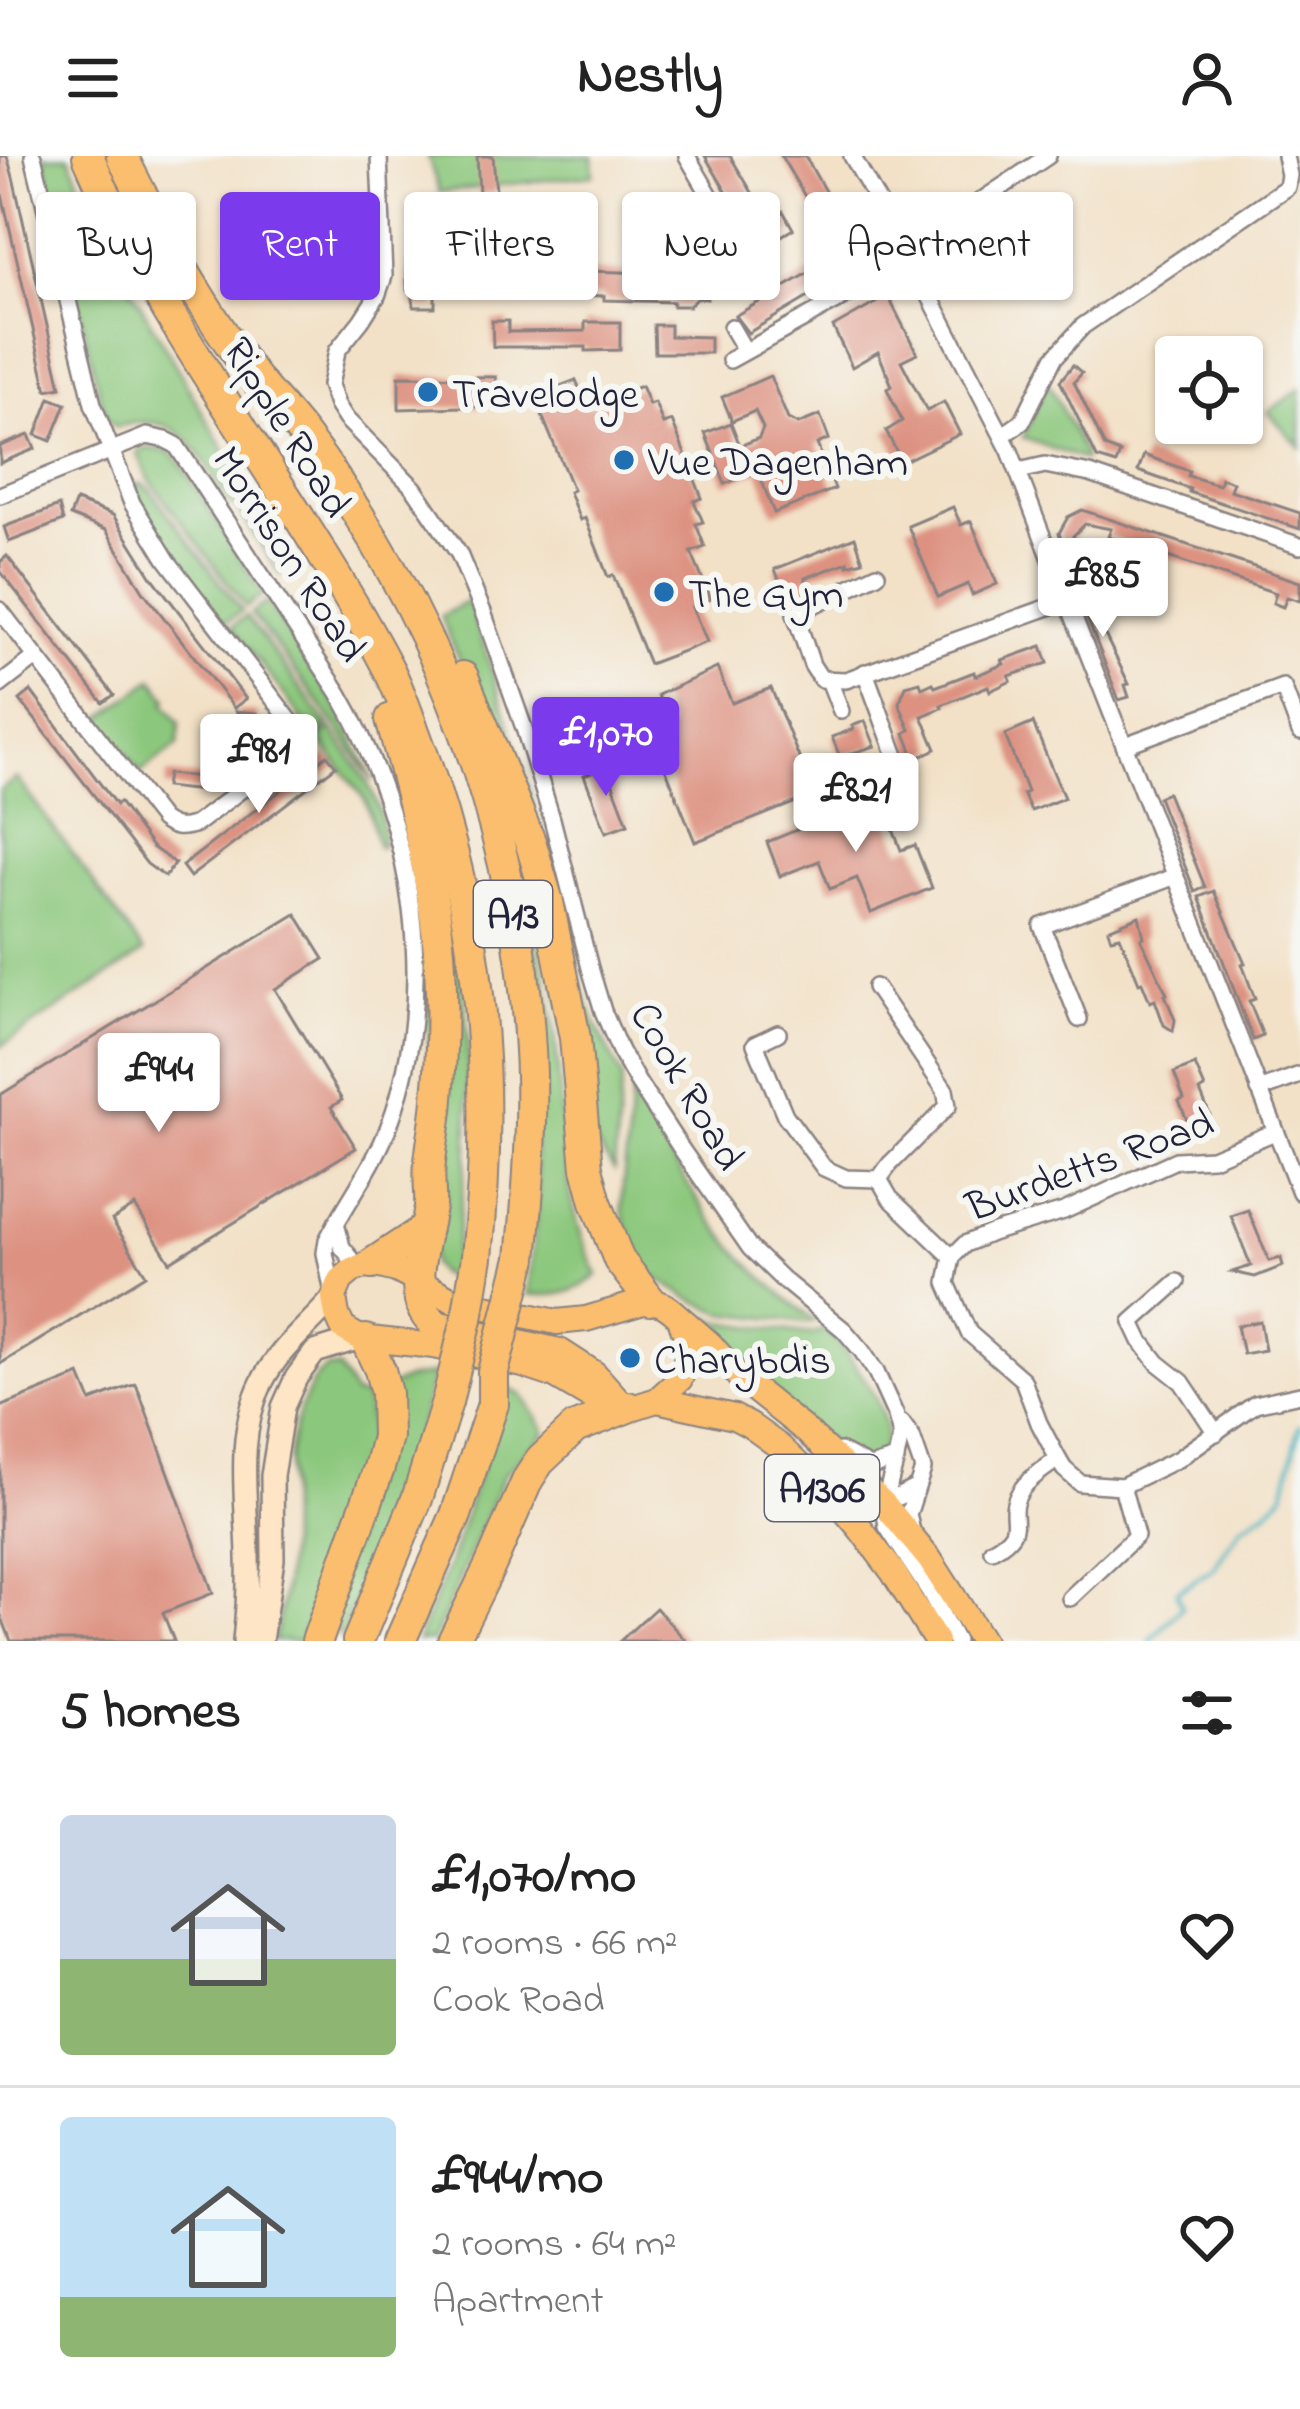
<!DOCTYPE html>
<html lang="en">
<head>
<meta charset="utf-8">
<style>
  :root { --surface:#fff; --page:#f6f6f6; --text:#222; --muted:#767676; --line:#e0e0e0; --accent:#7c3aed }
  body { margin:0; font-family:"Indie Flower",sans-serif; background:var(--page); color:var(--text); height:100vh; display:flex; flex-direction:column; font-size:45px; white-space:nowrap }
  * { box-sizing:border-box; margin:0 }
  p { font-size:39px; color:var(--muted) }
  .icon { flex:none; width:66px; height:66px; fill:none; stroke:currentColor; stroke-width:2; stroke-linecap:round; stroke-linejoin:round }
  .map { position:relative; height:1485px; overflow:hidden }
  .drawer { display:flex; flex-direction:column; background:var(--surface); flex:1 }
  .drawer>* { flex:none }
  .top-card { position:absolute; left:36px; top:36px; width:1230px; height:108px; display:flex; gap:24px }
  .controls { position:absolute; left:1155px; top:180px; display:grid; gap:24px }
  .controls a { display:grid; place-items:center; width:108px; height:108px; border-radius:12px; background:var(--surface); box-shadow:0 3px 9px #0004; font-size:60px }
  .price { position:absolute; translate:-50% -102px; padding:0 27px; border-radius:12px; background:#fff; color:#222; font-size:39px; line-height:78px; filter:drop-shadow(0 3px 6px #0008) }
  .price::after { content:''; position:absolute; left:50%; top:72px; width:36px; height:27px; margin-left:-18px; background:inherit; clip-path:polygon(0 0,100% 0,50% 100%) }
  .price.current { background:var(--accent); color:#fff }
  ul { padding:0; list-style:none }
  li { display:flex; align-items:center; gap:36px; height:300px; padding:0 60px }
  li+li { border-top:3px solid var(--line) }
  li span { display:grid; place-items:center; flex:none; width:336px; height:240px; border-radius:12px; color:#555 }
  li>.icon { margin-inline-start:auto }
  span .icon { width:144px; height:144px; fill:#fffc; stroke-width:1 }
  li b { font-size:51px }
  h2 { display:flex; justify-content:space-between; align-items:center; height:144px; padding:0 60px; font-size:51px }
  .tag { padding:0 42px; border-radius:12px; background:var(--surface); box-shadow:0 3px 9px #0004; font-size:42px; line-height:108px }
  .tag.current { background:var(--accent); color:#fff }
  header { display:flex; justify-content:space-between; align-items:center; height:156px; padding:0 60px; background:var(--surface); font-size:54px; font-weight:700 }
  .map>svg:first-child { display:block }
</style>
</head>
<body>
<header><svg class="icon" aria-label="menu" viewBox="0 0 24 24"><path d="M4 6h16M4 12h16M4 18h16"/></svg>Nestly<svg class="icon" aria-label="person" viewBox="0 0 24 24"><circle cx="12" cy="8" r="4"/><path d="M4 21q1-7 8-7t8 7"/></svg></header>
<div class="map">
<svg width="1300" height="1485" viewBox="0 0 1300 1485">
  <rect width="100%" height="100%" fill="#f6f6f2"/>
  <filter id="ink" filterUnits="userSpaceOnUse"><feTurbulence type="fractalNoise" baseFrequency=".00833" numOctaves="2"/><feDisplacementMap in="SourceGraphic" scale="24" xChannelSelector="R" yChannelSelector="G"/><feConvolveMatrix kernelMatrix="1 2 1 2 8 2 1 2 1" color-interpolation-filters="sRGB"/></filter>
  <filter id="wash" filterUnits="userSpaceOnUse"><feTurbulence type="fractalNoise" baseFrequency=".004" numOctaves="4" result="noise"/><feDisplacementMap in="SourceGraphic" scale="48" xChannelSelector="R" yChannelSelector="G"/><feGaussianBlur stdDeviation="2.7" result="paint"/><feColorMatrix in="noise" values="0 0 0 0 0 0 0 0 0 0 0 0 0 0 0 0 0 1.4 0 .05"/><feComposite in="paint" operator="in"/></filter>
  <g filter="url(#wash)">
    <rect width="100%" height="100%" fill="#f2e1c7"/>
    <g fill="#8bc77c" stroke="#56745c" stroke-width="3">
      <path d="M44 0H69L107 90 241 323 230 330 281 421 235 350 229 348C200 300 183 250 117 271L108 264 100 240Z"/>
      <path d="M428 0H593L594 19 439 36Z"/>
      <path d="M1046 229 1050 230 1084 297V304L1023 282Z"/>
      <path d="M1300 233V291L1268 256Z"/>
      <path d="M146 292 168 295 177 302 263 439 246 451 149 323 137 296Z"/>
      <path d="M142 328 150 334 242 455 223 468C189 423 155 380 131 329Z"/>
      <path d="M469 445 529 630 583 835 596 869 622 922 614 1014 589 978 515 641 441 460Z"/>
      <path d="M267 446 339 553 373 625 338 572 251 457Z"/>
      <path d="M246 460 328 569 317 578 306 576 298 557 232 471Z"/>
      <path d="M153 523 168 543 165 547 180 567 178 589 140 617 100 563Z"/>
      <path d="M331 572C355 607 387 645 382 690L378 691 366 645 318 582Z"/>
      <path d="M17 622 144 796 0 891V634Z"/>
      <path d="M425 637 458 777 468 884V994L452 1123 439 1118 432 1108Z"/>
      <path d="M510 683C527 743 544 803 553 864 565 950 557 1041 598 1119 574 1138 557 1141 528 1138L538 1036Z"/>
      <path d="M632 937C667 992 698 1054 743 1102 765 1125 789 1145 814 1165L809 1167 723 1157 689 1142 658 1123 641 1111 635 1100 622 1053V1038Z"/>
      <path d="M682 1151 720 1166 811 1178 825 1173C848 1196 920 1285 866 1307L805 1271Z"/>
      <path d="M328 1212 339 1213 354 1239 366 1241 371 1274 354 1339 300 1485H273C281 1458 285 1428 287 1400 291 1342 279 1295 306 1240 312 1228 315 1218 328 1212Z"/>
      <path d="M433 1218 408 1315 340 1481 329 1462 387 1231 407 1223Z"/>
      <path d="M507 1232 522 1239 546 1276 504 1318 433 1485H417L449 1408Z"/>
    </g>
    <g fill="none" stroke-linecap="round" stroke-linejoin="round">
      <path stroke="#42b1bd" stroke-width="4.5" d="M1150 1485 1182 1451 1176 1436 1213 1413 1241 1371 1267 1355 1284 1337 1300 1269"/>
    </g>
    <g id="blocks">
      <g fill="#dd9281">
        <path d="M0 0H7L13 21 61 231 47 234 0 30Z"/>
        <path d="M477 0H493L496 36 479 38Z"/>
        <path d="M705 0H730L753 38 733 47Z"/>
        <path d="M781 0H805L834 51 829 54 853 97 858 94 869 113 851 124 839 105 842 103Z"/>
        <path d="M783 55 793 73 708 124 707 143 697 142 689 150H673V146L604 144V140L570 139V142L554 143V137H506V133L471 132V134H435V151H414L412 134H407V106H471V109H521V113L620 116 638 117V122L696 121 689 111Z"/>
        <path d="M817 112 827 130 748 177 735 160Z"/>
        <path d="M888 140 917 197 901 205 927 255 944 246 960 278 902 306 886 275 902 265 887 233 892 230 878 196 852 211 833 171Z"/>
        <path d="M492 165H508V176L585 175V166H620V194L586 195V191H493Z"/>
        <path d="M654 169H670V180L710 181V197H655Z"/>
        <path d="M1073 209 1082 217 1074 226 1105 291 1120 297 1116 308 1097 302 1060 225Z"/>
        <path d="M399 220 496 221V250L399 253Z"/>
        <path d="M770 220 788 263 798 268 820 259 829 283 817 288 835 333 774 357 758 315 725 328 705 277 731 267 740 290 759 282 763 272 755 255 732 265 722 241Z"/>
        <path d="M576 224 587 251 641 230 649 249 655 247 663 268 672 265 702 342 694 345 703 366 696 368 705 391 691 396 711 443 692 451 707 486 649 508 613 419 608 421 585 362 580 364 569 336 573 334 534 240Z"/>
        <path d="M50 242 66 248 51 285 36 279Z"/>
        <path d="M29 279 35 293 0 307V290Z"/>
        <path d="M1144 299 1189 315 1188 320 1219 329 1221 322 1233 326 1230 334 1300 357V373L1189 336 1190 333 1138 315Z"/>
        <path d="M76 345 113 359 152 421 246 543 234 552 143 435 106 374 70 360Z"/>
        <path d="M59 350 63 365 9 386 4 371Z"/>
        <path d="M953 351 961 369 971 365 997 428 972 439 968 428 938 441 908 370Z"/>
        <path d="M1082 354 1300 426V445L1287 441 1283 451 1273 447 1276 437 1108 381 1111 373 1085 368 1073 380 1078 392 1066 396 1059 377 1068 361Z"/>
        <path d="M855 381 863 405 848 409V406L805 422 811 437 795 444 789 429 782 432 775 413Z"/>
        <path d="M7 400 114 539 103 547 0 415V406Z"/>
        <path d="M1084 424 1094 449 1099 447 1108 469 1101 471 1129 528 1125 529 1129 541 1119 544 1074 428Z"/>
        <path d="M1042 490 1048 507 1009 520 1011 525 990 535 988 530 941 549 942 552 922 560 936 593 915 603 905 577 910 574 899 547 906 530 920 526 922 532 933 527 935 531 974 516 975 520 1004 508 1002 504Z"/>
        <path d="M717 512 732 547 771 532 814 639 695 686 652 579 671 572 658 539Z"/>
        <path d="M31 535 116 649 119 646 152 691 175 707 165 721 147 708 20 544Z"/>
        <path d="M236 555 257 557 254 597 240 596 243 564Z"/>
        <path d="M865 565 875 590 840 601 832 581 854 573 852 570Z"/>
        <path d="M1033 567 1064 642 1031 655 1023 638 1027 636 1005 579Z"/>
        <path d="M327 599 336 610 190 721 182 710Z"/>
        <path d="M606 610 628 668 606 676 584 619Z"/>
        <path d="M167 618 204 621 203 635 165 631Z"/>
        <path d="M1167 637 1205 731 1195 736 1158 641Z"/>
        <path d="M880 640 901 694 915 689 932 732 871 757 857 722 830 733 819 705 780 720 767 686Z"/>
        <path d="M1214 735 1245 807 1242 808 1255 843 1249 845 1263 880 1253 884 1199 741Z"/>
        <path d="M296 758 324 803 275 833 342 944 331 951 356 992 170 1106 135 1050 112 1064 146 1119 0 1208V939Z"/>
        <path d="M1139 760 1144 781 1141 783 1167 838 1165 839 1175 864 1173 875 1164 869 1155 844 1150 846 1142 826 1139 827 1120 780 1111 782 1108 773Z"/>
        <path d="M1195 909 1205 932 1200 935 1210 959 1189 969 1179 945 1184 943 1174 917Z"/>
        <path d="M1248 1054 1269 1105 1281 1102 1283 1110 1255 1121 1232 1116 1251 1110 1231 1060Z"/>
        <path d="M1260 1165 1265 1194 1243 1198 1237 1170Z"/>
        <path d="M80 1219 91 1245 136 1228 213 1437 163 1457 174 1485H11L0 1457V1251Z"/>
        <path d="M656 1452 686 1485H620Z"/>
      </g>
    </g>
  </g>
  <g filter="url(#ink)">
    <use href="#blocks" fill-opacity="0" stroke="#8a8281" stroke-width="3"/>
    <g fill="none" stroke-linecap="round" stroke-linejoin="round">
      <defs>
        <g id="street">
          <path d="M379 0 384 120 377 140 361 165 337 195 330 229 337 249 346 263 414 332 459 398 483 456 524 572 552 663 590 812 603 855 620 895 637 925 682 994 750 1092 782 1123 844 1174 862 1195 876 1216 896 1260 901 1279 896 1303 870 1311 840 1295"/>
          <path d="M687 0 726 67 743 55"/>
          <path d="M852 0 911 104 1010 295 1054 411 1300 1036"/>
          <path d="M906 95 1048 0"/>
          <path d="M731 171 745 195"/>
          <path d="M730 204 911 104"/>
          <path d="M1003 279 1022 266 1054 202 1083 170 1287 31 1289 19 1285 0"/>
          <path d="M1019 315 1045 309 1090 318 1300 390"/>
          <path d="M0 339 147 280 166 284 176 289 339 537C413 664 442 841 385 980 370 1016 345 1049 327 1084L325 1097 333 1137"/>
          <path d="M877 418 795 458 812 509 821 523 846 524 1068 444"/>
          <path d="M0 454 162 664C174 673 181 673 196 668L288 598 295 582 292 567 167 404 132 347 93 248 33 0"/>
          <path d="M865 516 898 605"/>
          <path d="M829 524 841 555"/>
          <path d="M0 529 36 501"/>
          <path d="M1125 589 1283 531 1300 576"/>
          <path d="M875 831 945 934 948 950 890 1008 879 1023 890 1042 952 1101"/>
          <path d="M1079 863 1042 770 1176 720"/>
          <path d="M778 877 755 888 785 959 824 1012 846 1022 879 1023"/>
          <path d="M1259 934 1300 919"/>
          <path d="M1275 976 1212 1002 1176 1004 1064 1055 991 1077 965 1088 952 1101 947 1127 969 1177 1023 1224 1039 1267 1058 1303 1064 1313 1080 1327 1122 1330 1178 1303 1255 1248 1300 1238"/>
          <path d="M336 1067 342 1091 359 1112"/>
          <path d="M1177 1126 1132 1166 1141 1185 1158 1207 1182 1226 1216 1277"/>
          <path d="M902 1267 912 1281 923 1313 908 1359 913 1379"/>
          <path d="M896 1303 884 1348 887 1371 929 1435 956 1485"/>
          <path d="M840 1349 884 1348 915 1332"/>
          <path d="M992 1394C1032 1372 1003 1363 1020 1336 1027 1323 1046 1312 1058 1303"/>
          <path d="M1070 1442 1136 1380 1122 1330"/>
        </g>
        <g id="secondary">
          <path d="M244 1485C247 1457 249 1429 248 1401 247 1343 235 1280 262 1226 279 1192 310 1170 334 1141"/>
          <path d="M261 1485 273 1403 272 1320 283 1251 296 1222 315 1196 360 1182"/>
        </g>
        <g id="primary">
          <path d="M680 1163 687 1183 688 1198 680 1223 657 1244 635 1251 599 1246 553 1219 523 1209 434 1190 360 1182 343 1172 337 1159 334 1141 341 1124 353 1114 372 1108 396 1114 453 1144 557 1166 586 1163 650 1144 664 1149 671 1154 710 1188 741 1223 806 1275 884 1348 930 1404 982 1485"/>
          <path d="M657 1244 734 1261 751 1270 780 1291 840 1349 859 1371 893 1416 936 1485"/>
        </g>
        <g id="highway">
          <path d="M88 0C166 182 296 337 388 512 402 539 411 569 422 597 482 761 495 928 477 1101"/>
          <path d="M122 0C159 75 202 152 252 218 270 242 293 263 310 288 327 309 341 333 356 355 458 513 520 705 530 894 534 963 529 1033 522 1102"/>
          <path d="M463 521 531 688 548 746 575 882 587 1012 596 1046 619 1104 650 1144"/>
          <path d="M391 563C409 628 426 693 435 759 443 814 443 887 438 942 437 963 432 984 430 1006 428 1021 431 1036 430 1051 425 1086 401 1148 439 1171L559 1198 593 1220 619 1249"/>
          <path d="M372 1108 425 1073"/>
          <path d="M317 1485 379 1312 387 1281 386 1237 380 1214 366 1184"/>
          <path d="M358 1485 417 1343 447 1246"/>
          <path d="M400 1485 456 1359 493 1248"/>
          <path d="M453 1485 491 1408 528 1323 539 1306 575 1272 628 1251"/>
        </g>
      </defs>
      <use href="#street" stroke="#8a8281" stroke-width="20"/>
      <use href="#secondary" stroke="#8a8281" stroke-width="26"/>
      <use href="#primary" stroke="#8a8281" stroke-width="28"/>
      <use href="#highway" stroke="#8a8281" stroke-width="34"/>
      <use href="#street" stroke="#fff" stroke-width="15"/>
      <use href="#secondary" stroke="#fde5c5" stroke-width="21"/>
      <use href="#primary" stroke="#fbbe6e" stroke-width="24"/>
      <use href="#highway" stroke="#fbbe6e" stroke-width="30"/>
      <defs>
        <g id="highway-bridge">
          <path d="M447 1246 467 1163 477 1101"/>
          <path d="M493 1248V1216L522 1102"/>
        </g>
      </defs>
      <use href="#highway-bridge" stroke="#8a8281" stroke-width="34" stroke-linecap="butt"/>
      <use href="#highway-bridge" stroke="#fbbe6e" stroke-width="30"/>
    </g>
  </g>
  <g fill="#1f6fb2" stroke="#f6f6f2" stroke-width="4.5">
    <circle cx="428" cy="236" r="12"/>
    <circle cx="624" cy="304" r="12"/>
    <circle cx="664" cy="436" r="12"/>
    <circle cx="630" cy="1202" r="12"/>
  </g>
  <g text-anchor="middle" stroke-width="12" stroke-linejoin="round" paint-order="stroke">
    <g fill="#f6f6f2" stroke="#626272" stroke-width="3">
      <rect x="474" y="725" width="78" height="66" rx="9"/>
      <rect x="765" y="1299" width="114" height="66" rx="9"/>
    </g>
    <g font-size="39" font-weight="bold" fill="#22223b">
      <text x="513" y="772">A13</text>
      <text x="822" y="1346">A1306</text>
    </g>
    <g font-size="42" fill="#22223b" stroke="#f6f6f2" text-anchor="start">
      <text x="452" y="251">Travelodge</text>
      <text x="648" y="319">Vue Dagenham</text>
      <text x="688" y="451">The Gym</text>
      <text x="654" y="1217">Charybdis</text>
    </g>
    <g font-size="42" fill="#22223b" stroke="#f6f6f2">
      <text transform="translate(289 270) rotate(58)" y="15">Ripple Road</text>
      <text transform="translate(291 397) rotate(57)" y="15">Morrison Road</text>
      <text transform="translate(689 929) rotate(60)" y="15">Cook Road</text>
      <text transform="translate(1089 1007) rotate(-20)" y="15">Burdetts Road</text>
    </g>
  </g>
</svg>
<div class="controls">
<a><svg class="icon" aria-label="locate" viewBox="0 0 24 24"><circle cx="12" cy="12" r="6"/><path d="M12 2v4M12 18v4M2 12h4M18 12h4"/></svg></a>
</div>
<b class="price" style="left:1103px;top:484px">£885</b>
<b class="price current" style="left:606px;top:643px">£1,070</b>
<b class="price" style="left:259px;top:660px">£981</b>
<b class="price" style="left:856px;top:699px">£821</b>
<b class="price" style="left:159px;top:979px">£944</b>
<div class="top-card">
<a class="tag">Buy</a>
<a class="tag current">Rent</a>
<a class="tag">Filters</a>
<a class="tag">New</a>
<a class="tag">Apartment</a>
</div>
</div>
<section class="drawer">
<h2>5 homes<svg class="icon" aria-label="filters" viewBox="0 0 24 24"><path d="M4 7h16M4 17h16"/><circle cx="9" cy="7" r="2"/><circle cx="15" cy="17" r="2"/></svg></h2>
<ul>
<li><span style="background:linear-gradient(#c9d6e8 60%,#8fb573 0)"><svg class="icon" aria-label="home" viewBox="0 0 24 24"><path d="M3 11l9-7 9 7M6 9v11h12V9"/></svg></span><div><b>£1,070/mo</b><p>2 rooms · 66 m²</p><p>Cook Road</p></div><svg class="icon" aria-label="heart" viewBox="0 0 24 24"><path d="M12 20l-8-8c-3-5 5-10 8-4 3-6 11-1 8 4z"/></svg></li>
<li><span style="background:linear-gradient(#bfe0f5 75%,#8fb573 0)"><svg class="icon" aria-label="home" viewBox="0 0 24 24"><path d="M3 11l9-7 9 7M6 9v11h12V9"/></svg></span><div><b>£944/mo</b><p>2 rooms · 64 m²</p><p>Apartment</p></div><svg class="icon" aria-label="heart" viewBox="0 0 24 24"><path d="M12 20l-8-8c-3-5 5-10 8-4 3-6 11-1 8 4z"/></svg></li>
</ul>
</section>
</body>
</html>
